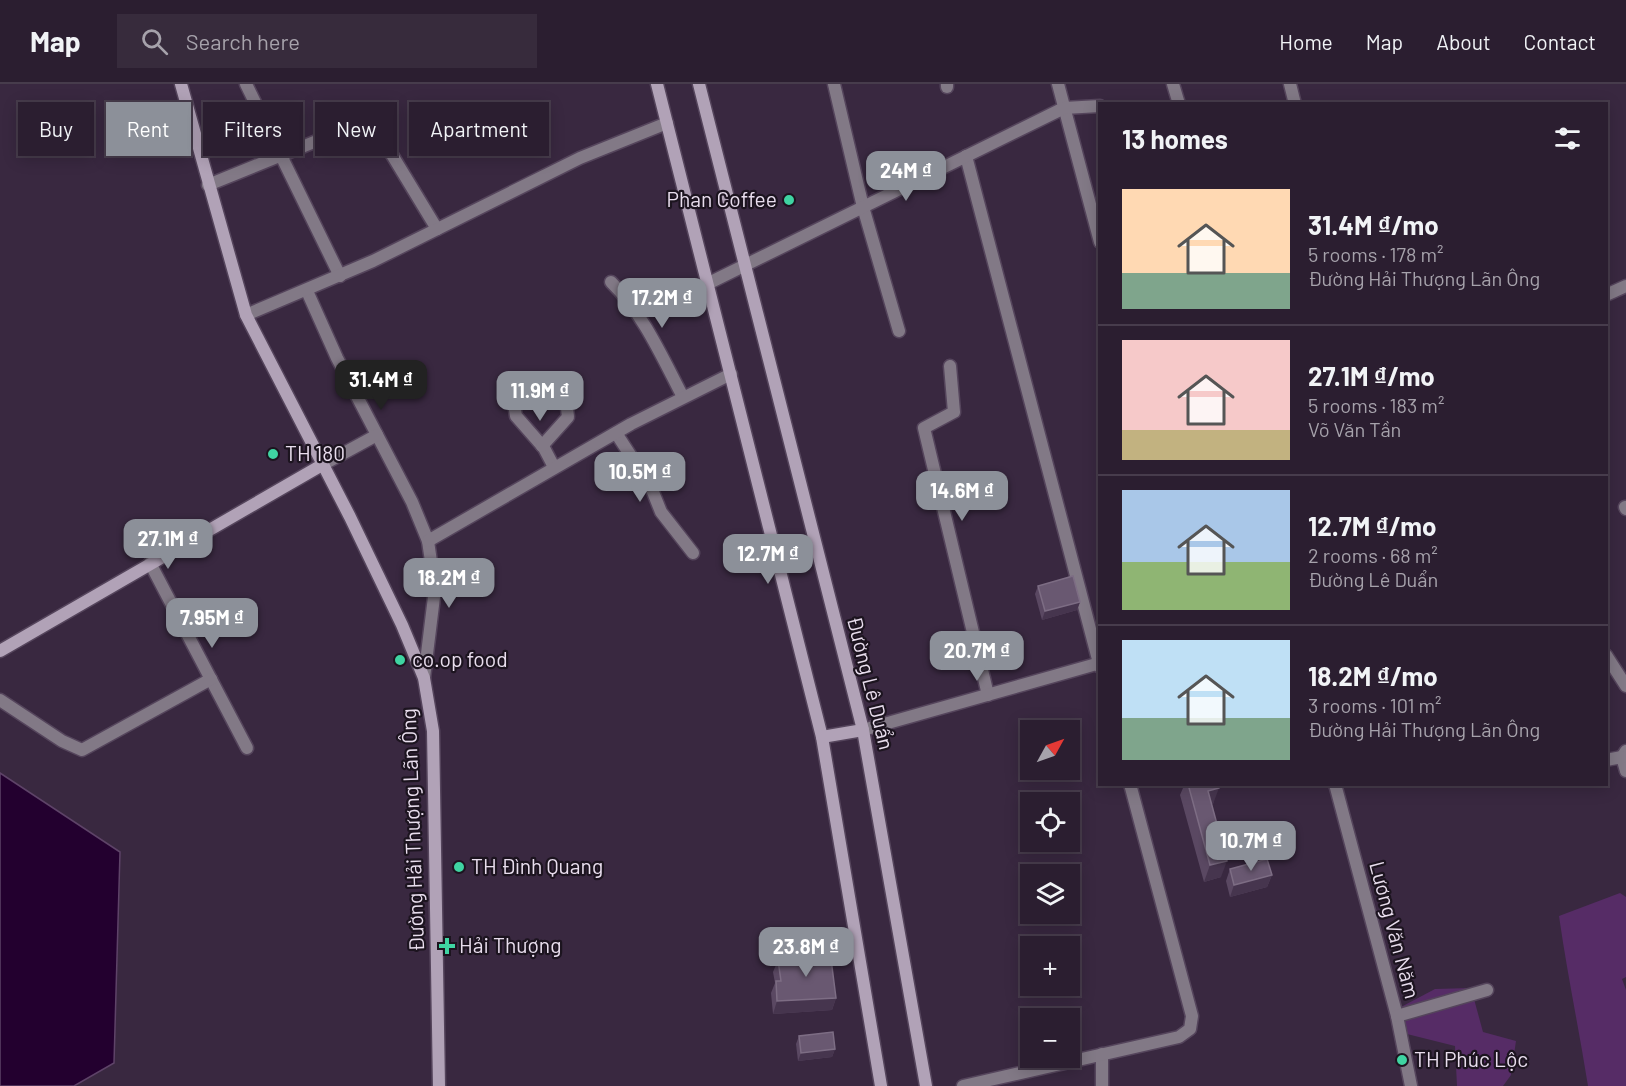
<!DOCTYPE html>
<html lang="en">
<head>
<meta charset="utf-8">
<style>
  :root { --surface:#2b1e30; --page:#372b3c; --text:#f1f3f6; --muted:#a6a2ab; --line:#473c4c; --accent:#8c9099 }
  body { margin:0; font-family:Barlow,sans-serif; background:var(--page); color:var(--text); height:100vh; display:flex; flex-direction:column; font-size:22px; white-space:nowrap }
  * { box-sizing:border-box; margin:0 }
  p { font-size:20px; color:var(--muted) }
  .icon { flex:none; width:33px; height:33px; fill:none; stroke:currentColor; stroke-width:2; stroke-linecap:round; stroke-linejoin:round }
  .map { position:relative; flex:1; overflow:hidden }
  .drawer { position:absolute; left:1098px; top:18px; width:510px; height:684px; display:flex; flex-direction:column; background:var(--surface); border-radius:0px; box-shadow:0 3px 15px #0003,0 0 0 2px var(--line) }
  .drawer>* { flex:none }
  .hud { position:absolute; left:18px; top:18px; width:570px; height:54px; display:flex; gap:12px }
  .needle { width:39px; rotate:50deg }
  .tools { position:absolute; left:1020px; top:636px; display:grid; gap:12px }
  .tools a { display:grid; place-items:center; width:60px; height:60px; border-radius:0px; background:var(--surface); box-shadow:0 3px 15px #0003,0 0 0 2px var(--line); font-size:30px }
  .price { position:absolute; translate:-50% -51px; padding:0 14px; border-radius:12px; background:var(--accent); color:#fff; font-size:20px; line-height:39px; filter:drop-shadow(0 2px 3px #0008) }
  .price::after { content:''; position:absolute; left:50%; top:36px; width:18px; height:14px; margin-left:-9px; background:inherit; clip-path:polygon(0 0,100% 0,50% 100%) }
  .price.active { background:#222; color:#fff }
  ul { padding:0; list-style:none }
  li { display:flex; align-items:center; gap:18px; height:150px; padding:0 24px }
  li+li { border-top:2px solid var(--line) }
  li span { display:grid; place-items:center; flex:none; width:168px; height:120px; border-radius:0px; color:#555 }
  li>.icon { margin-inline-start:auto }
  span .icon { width:72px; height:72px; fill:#fffc; stroke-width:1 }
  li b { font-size:26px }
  h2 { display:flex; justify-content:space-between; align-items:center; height:72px; padding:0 24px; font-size:26px }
  .chip { padding:0 21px; border-radius:0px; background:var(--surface); box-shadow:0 3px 15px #0003,0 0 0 2px var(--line); font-size:21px; line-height:54px }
  .chip.active { background:var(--accent); color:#fff }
  header { display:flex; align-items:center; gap:36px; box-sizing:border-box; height:84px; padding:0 30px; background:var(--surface); border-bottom:2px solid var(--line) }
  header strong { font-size:28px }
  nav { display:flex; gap:33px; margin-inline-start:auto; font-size:21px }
  .search { width:420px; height:54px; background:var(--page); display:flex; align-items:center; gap:15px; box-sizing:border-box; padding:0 21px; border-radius:0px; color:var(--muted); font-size:22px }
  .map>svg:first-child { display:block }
</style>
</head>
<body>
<header>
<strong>Map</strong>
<div class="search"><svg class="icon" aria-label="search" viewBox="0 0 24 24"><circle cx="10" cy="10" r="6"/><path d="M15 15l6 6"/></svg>Search here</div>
<nav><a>Home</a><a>Map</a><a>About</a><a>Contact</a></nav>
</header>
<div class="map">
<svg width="1626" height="1002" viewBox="0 0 1626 1002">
  <rect width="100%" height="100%" fill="#392840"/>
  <g fill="#562c66">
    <path d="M1620 809 1626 813V893L1622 895 1626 906V1002H1588C1579 945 1567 889 1559 832Z"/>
    <path d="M1471 904 1483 948 1516 957 1511 991 1503 1002H1457L1455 962 1407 950 1401 923 1435 905Z"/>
  </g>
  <path fill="#23002f" stroke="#5e4368" stroke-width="1.5" d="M0 689 120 768 114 979 74 1002H0Z"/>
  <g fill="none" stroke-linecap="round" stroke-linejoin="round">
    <defs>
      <g id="street">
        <path d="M246 0 340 192"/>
        <path d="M834 0 863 123 899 247"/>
        <path d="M947 0V3"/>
        <path d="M1058 0 1100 158"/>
        <path d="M1173 0 1179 20"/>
        <path d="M1290 0 1295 20"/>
        <path d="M966 72 1100 583"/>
        <path d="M208 101 366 37 377 46 437 145"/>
        <path d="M611 198C643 229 663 275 683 313"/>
        <path d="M709 199 1064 24 1100 22"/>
        <path d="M307 207 337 274 412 418 428 457 435 505 424 594"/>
        <path d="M1606 211 1626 202"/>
        <path d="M246 231 373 177 580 74 667 39"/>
        <path d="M950 282 954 328 924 344 988 611"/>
        <path d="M510 295 516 332 544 364 554 383"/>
        <path d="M616 349 651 403 661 428 693 469"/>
        <path d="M542 362 568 333 566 315"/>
        <path d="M322 381 377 351"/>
        <path d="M1625 423 1626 425"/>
        <path d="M428 457 631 340 731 290"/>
        <path d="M150 479 247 664"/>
        <path d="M1606 571 1626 602"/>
        <path d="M0 616 62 657 82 666 211 595"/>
        <path d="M863 646 1100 579"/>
        <path d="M1626 667 1622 673 1626 687"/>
        <path d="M1606 676 1622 673"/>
        <path d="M1335 700 1397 932 1411 1002"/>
        <path d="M1397 932 1487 906"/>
        <path d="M1102 970V1002"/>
        <path d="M963 1002 1179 953 1190 945 1192 932 1130 700"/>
      </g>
      <g id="secondary">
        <path d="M181 0 246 231 350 433 402 541 424 594 433 647 439 1002"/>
        <path d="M657 0 822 653 881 1002"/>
        <path d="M699 0 863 646 926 1002"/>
        <path d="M0 567 322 381"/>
        <path d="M822 653 863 646"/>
      </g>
    </defs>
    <use href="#street" stroke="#55455c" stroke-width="15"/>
    <use href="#secondary" stroke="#55455c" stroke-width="15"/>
    <use href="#street" stroke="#827986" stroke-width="12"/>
    <use href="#secondary" stroke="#b1a2b7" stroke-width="12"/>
  </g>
  <g fill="#5a4862">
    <path d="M1038 502 1080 518 1077 526 1042 536 1035 510Z"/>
    <path d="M1182 700H1218L1213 720H1212L1221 793 1204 798 1180 711 1183 704Z"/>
    <path d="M1230 785 1272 791 1267 803 1230 813 1226 797Z"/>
    <path d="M778 876 836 914 832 926 773 930 771 909 775 899 773 888Z"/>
    <path d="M799 952 835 965 832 973 798 977 796 960Z"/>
  </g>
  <g fill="#46354e">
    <path d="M1080 518 1077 526 1042 536 1045 527Z"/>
    <path d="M1219 704 1213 720 1202 723 1208 707Z"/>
    <path d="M1227 777 1221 793 1204 798 1210 781Z"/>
    <path d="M1272 791 1267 803 1230 813 1234 801Z"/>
    <path d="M836 914 832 926 773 930 777 917Z"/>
    <path d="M835 965 832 973 798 977 801 969Z"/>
  </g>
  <g fill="#695871" stroke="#7d6d84" stroke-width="1.5">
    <path d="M1073 492 1080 518 1045 527 1038 502Z"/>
    <path d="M1188 700H1218L1219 704 1208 707 1227 777 1210 781Z"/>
    <path d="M1267 775 1272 791 1234 801 1230 785Z"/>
    <path d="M830 867 836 914 777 917 776 897H781L778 876Z"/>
    <path d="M833 948 835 965 801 969 799 952Z"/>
  </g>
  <g fill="#3fd4a2" stroke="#1c141f" stroke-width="2">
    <circle cx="789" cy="116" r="6"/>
    <circle cx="273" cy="370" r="6"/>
    <circle cx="400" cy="576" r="6"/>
    <circle cx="459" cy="783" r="6"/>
    <path d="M444 853h6v6h6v6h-6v6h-6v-6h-6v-6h6z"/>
    <circle cx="1402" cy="976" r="6"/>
  </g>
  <g text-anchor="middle" stroke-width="4.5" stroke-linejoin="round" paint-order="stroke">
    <g font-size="21" fill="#e9deee" stroke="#1c141f" text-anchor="start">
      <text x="777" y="123" text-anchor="end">Phan Coffee</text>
      <text x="285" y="377">TH 180</text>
      <text x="412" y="583">co.op food</text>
      <text x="471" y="790">TH Đình Quang</text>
      <text x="459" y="869">Hải Thượng</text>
      <text x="1414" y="983">TH Phúc Lộc</text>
    </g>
    <g font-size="21" fill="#e9deee" stroke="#1c141f">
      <text transform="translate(870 599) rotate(76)" y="7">Đường Lê Duẩn</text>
      <text transform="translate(413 746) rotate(-92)" y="7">Đường Hải Thượng Lãn Ông</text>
      <text transform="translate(1394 846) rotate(75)" y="7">Lương Văn Năm</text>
    </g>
  </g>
</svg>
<div class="tools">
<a><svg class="needle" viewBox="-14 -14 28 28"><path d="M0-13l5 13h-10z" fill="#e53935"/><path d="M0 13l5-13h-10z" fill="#a6a2ab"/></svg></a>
<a><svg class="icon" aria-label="locate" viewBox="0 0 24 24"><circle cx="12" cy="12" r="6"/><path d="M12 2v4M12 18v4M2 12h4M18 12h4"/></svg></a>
<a><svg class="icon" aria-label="layers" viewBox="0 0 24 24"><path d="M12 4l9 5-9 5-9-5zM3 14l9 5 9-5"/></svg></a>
<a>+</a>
<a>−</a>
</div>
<b class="price" style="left:906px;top:118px">24M ₫</b>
<b class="price" style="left:662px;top:245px">17.2M ₫</b>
<b class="price active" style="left:381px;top:327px">31.4M ₫</b>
<b class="price" style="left:540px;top:338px">11.9M ₫</b>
<b class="price" style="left:640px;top:419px">10.5M ₫</b>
<b class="price" style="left:962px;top:438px">14.6M ₫</b>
<b class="price" style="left:168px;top:486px">27.1M ₫</b>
<b class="price" style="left:768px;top:501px">12.7M ₫</b>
<b class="price" style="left:449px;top:525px">18.2M ₫</b>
<b class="price" style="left:212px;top:565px">7.95M ₫</b>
<b class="price" style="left:977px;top:598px">20.7M ₫</b>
<b class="price" style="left:1251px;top:788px">10.7M ₫</b>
<b class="price" style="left:806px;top:894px">23.8M ₫</b>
<div class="hud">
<a class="chip">Buy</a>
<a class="chip active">Rent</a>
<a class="chip">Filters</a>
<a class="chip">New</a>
<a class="chip">Apartment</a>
</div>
<section class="drawer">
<h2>13 homes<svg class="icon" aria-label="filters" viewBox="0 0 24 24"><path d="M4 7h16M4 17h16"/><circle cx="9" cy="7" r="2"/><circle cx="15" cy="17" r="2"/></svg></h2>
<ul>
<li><span style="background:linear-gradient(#ffd9b3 70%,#7fa58c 0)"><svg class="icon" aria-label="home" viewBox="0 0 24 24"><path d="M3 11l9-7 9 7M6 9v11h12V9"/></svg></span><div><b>31.4M ₫/mo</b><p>5 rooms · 178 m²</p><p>Đường Hải Thượng Lãn Ông</p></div></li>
<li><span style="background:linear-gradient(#f6c9c9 75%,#c2b280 0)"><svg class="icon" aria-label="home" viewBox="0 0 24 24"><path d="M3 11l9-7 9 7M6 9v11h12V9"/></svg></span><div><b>27.1M ₫/mo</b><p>5 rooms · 183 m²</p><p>Võ Văn Tần</p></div></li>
<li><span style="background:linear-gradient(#a9c7e8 60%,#8fb573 0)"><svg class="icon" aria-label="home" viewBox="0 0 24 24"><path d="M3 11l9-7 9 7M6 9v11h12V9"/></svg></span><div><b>12.7M ₫/mo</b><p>2 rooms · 68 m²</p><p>Đường Lê Duẩn</p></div></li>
<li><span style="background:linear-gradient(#bfe0f5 65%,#7fa58c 0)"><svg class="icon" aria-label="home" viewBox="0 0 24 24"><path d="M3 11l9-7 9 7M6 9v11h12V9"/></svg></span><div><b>18.2M ₫/mo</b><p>3 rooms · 101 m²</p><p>Đường Hải Thượng Lãn Ông</p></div></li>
</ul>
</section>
</div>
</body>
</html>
